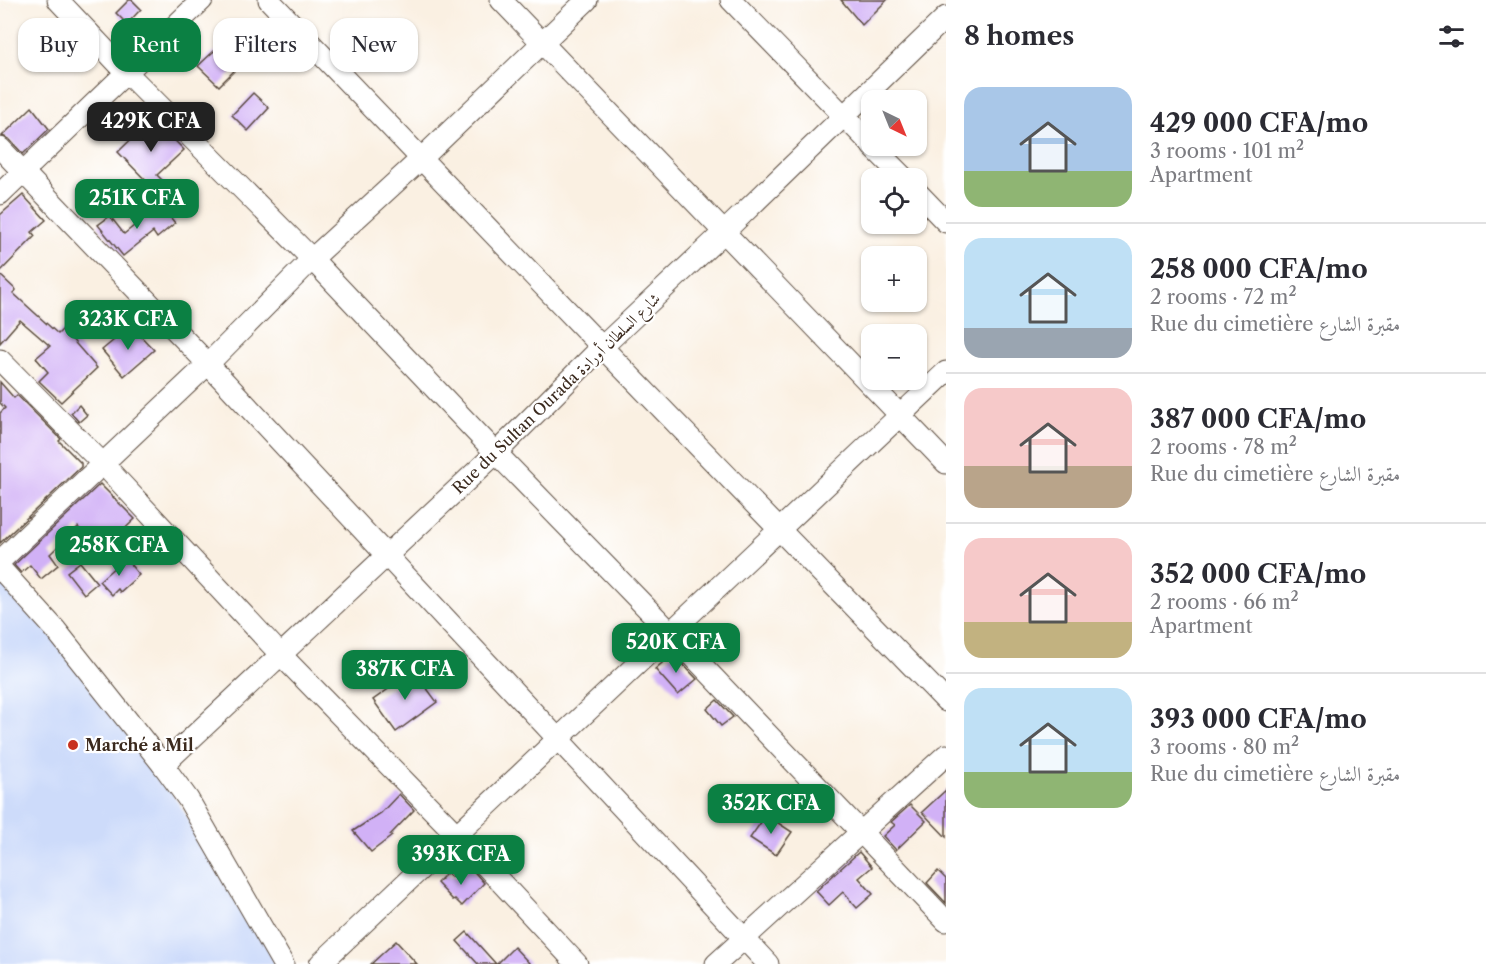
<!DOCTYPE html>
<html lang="en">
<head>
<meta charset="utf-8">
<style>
  :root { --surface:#fff; --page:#f7f7f7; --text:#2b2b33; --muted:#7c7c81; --line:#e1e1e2; --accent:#0b8043 }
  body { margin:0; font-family:"Libre Caslon Text",Amiri,serif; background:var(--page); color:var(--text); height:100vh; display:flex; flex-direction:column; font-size:22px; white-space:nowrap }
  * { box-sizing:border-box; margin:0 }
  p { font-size:20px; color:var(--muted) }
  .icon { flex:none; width:33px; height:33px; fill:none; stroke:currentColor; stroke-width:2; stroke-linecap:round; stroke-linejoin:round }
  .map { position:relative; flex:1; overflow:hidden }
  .drawer { display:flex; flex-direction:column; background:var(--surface); width:540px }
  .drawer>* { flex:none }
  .banner { position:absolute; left:18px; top:18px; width:570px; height:54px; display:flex; gap:12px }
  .needle { width:39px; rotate:137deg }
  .controls { position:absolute; left:861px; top:90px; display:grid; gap:12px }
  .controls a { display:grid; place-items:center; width:66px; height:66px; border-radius:12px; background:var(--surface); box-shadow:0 2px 4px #0004; font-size:30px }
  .price { position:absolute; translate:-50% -51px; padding:0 14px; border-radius:12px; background:var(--accent); color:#fff; font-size:20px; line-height:39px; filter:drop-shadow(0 2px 3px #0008) }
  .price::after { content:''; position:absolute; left:50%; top:36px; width:18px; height:14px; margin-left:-9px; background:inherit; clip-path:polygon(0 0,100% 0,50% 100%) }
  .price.selected { background:#222; color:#fff }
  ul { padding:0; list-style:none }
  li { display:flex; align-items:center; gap:18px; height:150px; padding:0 18px }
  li+li { border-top:2px solid var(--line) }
  li span { display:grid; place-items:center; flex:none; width:168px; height:120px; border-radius:18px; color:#555 }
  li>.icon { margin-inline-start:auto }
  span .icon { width:72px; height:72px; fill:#fffc; stroke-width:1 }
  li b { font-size:26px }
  h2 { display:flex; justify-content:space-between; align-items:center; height:72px; padding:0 18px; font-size:26px }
  .pill { padding:0 21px; border-radius:18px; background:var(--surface); box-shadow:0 2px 4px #0004; font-size:21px; line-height:54px }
  .pill.selected { background:var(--accent); color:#fff }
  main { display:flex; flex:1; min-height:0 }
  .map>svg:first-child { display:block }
</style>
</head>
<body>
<main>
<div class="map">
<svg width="946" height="964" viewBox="0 0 946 964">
  <rect width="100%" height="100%" fill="#fff"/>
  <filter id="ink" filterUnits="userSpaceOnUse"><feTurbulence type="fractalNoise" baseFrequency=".0167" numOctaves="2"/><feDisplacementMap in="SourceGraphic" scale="12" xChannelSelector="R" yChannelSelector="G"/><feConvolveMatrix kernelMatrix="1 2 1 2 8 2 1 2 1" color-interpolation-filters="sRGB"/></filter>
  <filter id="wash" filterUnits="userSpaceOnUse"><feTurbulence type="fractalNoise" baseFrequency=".008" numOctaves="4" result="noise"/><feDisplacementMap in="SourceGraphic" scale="24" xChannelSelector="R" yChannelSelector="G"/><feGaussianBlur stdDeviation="1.35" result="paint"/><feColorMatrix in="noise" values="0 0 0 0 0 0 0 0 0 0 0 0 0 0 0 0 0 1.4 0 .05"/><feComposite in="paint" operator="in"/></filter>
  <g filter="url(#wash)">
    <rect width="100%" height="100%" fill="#faf0e2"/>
    <path fill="#cddbfa" d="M0 578 125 717 279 964H0Z"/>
    <g id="blocks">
      <g fill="#d1b1f6">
        <path d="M129 0H132L141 9 127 24 116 13Z"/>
        <path d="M841 0H887L862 25Z"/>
        <path d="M214 51 234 71 219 86 198 66Z"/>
        <path d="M253 93 269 108 248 131 232 115Z"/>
        <path d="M32 107 49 129 23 154 9 139 2 136Z"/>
        <path d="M153 118 184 150 157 175 166 184 157 192 118 152Z"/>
        <path d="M23 195 46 220 32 232 35 236 0 272V215Z"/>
        <path d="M160 205 175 223 157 238 153 232 123 256 98 225 110 216 124 234Z"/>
        <path d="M0 275 16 290 13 293 58 334 63 329 97 368 61 402 39 381 48 372 36 358 50 346 20 320 0 343Z"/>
        <path d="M131 326 154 350 124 376 102 350Z"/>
        <path d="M0 382 14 398 17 395 61 439 59 441 81 463V467L0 543V413L5 408 0 403Z"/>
        <path d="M79 405 87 415 79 422 71 413Z"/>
        <path d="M100 484 135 519 109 544 102 545 92 534 88 538 78 527 50 554 58 565 41 579 30 565 21 573 14 565Z"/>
        <path d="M125 558 139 575 120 592 118 589 112 595 99 581Z"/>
        <path d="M80 562 97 583 84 594 67 572Z"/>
        <path d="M673 654 697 679 678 695 655 669Z"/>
        <path d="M414 671 437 702 396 732 373 700Z"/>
        <path d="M717 700 733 717 721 726 707 709Z"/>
        <path d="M946 790V837L922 812Z"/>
        <path d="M399 794 414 810 390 835 392 836 371 852 353 831 381 813Z"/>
        <path d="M910 805 926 821 896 850 883 836 895 825 891 822Z"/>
        <path d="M766 815 792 832 776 855 750 838Z"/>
        <path d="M859 852 872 867 859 878 873 894 857 908 843 892 829 905 816 891Z"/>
        <path d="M469 866 484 883 462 906 455 899 453 900 437 883 447 873 451 877 454 875 457 878Z"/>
        <path d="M938 871 946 879V903L927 883Z"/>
        <path d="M467 932 496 964H478L457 941Z"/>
        <path d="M396 941 417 964H371Z"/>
        <path d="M514 947 530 964H497Z"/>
      </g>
    </g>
  </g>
  <g filter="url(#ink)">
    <use href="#blocks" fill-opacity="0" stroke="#58483b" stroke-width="1.5"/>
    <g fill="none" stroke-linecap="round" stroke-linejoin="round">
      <defs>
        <g id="minor">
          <path d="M58 0 126 72 312 259 496 453 670 632 946 921"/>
          <path d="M269 0 602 347 946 701"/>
          <path d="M501 0 946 463"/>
          <path d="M731 0 872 145"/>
          <path d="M872 146 904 178"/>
          <path d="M0 148 208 364 768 964"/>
          <path d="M916 191 946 222"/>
          <path d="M0 194 202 0"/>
          <path d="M0 360 103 464 281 655 456 834 577 964"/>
          <path d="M0 561 208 364 312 259 421 159 587 0"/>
          <path d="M0 568 55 629 163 765 188 799 283 964"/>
          <path d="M163 765 496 453 602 347 723 233 946 17"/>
          <path d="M320 964 946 372"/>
          <path d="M716 964 946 755"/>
        </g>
      </defs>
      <use href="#minor" stroke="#58483b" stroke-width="23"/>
      <use href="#minor" stroke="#fff" stroke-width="21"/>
    </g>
  </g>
  <circle fill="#c8321e" stroke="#fff" stroke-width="2" cx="73" cy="745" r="6"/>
  <g text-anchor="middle" stroke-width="4.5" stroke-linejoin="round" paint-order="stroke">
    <g font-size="16" fill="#3b2a1e" stroke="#fff">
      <text transform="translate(556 393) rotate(-44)" y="6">Rue du Sultan Ourada شارع السلطان أورادة</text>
    </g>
    <g font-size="16" font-weight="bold" fill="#3b2a1e" stroke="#fff" text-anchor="start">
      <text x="85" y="751">Marché a Mil</text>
    </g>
  </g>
</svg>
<div class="controls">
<a><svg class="needle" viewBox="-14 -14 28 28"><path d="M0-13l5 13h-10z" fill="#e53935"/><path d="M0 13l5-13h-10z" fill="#7c7c81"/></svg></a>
<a><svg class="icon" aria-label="locate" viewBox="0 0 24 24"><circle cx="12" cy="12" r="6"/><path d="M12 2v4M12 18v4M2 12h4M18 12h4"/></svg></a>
<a>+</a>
<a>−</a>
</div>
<b class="price selected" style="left:151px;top:153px">429K CFA</b>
<b class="price" style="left:137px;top:230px">251K CFA</b>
<b class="price" style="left:128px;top:351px">323K CFA</b>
<b class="price" style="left:119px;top:577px">258K CFA</b>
<b class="price" style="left:676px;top:674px">520K CFA</b>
<b class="price" style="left:405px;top:701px">387K CFA</b>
<b class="price" style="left:771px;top:835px">352K CFA</b>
<b class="price" style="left:461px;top:886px">393K CFA</b>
<div class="banner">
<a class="pill">Buy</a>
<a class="pill selected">Rent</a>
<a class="pill">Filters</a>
<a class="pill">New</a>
</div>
</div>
<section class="drawer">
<h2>8 homes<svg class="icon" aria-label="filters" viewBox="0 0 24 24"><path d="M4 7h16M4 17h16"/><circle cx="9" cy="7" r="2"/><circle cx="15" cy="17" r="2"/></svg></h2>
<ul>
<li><span style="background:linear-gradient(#a9c7e8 70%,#8fb573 0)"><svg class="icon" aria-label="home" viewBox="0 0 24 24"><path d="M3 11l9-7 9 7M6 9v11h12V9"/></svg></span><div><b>429 000 CFA/mo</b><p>3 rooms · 101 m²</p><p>Apartment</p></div></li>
<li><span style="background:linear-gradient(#bfe0f5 75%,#9aa5b1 0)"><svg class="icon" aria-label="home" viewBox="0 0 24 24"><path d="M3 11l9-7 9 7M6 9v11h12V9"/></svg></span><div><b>258 000 CFA/mo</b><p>2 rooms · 72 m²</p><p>Rue du cimetière مقبرة الشارع</p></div></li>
<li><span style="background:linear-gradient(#f6c9c9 65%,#b9a48a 0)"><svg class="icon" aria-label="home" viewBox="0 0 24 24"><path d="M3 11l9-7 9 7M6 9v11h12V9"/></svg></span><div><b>387 000 CFA/mo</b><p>2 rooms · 78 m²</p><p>Rue du cimetière مقبرة الشارع</p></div></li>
<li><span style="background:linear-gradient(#f6c9c9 70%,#c2b280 0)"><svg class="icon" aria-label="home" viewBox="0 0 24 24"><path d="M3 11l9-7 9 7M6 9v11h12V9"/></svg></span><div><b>352 000 CFA/mo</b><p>2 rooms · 66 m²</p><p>Apartment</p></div></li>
<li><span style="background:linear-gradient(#bfe0f5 70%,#8fb573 0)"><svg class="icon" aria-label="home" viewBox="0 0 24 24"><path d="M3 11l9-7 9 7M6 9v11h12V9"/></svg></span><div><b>393 000 CFA/mo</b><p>3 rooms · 80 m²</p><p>Rue du cimetière مقبرة الشارع</p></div></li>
</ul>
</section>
</main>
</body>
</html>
